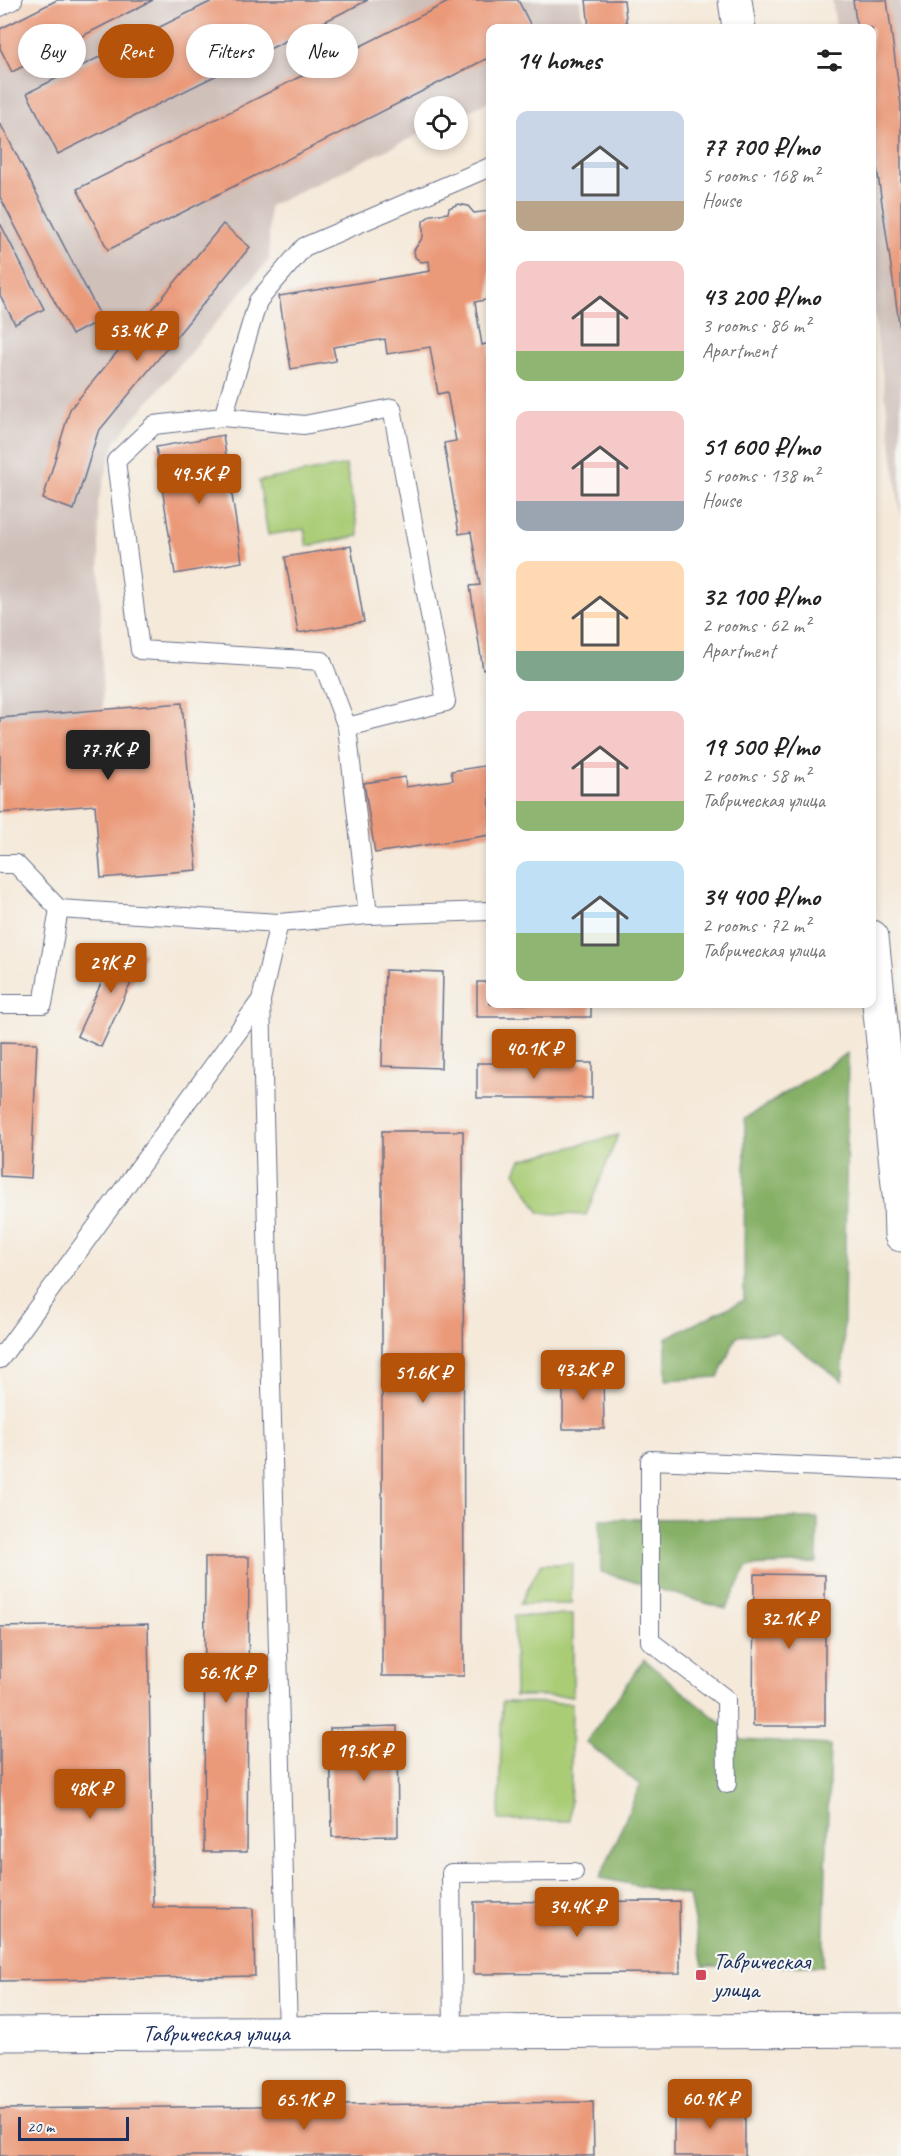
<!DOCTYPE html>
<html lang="en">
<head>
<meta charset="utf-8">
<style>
  :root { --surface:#fff; --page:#f2f2f2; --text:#222; --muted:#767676; --accent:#b45309 }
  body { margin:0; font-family:Caveat,sans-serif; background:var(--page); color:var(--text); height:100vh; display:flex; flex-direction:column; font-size:22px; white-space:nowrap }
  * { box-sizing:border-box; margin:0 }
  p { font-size:20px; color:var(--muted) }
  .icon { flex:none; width:33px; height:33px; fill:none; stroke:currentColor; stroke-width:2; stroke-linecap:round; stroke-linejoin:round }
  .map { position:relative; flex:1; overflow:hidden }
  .side { position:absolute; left:486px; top:24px; width:390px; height:984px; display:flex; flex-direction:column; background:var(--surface); border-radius:12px; box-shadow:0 3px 9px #0003 }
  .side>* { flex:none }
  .banner { position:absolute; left:18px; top:24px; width:378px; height:54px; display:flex; gap:12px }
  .buttons { position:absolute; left:414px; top:96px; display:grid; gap:12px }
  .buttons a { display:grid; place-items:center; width:54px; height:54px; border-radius:50%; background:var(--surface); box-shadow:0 3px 9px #0003; font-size:30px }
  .scale { position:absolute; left:18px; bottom:15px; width:111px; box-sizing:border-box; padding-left:6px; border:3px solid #1b2f5e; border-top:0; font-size:16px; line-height:21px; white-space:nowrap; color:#1b2f5e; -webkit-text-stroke:4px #f6f6f2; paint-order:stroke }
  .price { position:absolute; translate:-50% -51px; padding:0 14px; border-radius:6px; background:var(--accent); color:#fff; font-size:20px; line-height:39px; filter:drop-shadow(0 2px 3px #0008) }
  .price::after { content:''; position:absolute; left:50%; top:36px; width:18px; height:14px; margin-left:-9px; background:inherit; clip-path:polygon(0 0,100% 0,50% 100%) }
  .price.on { background:#222; color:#fff }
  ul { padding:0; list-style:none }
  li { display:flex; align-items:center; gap:18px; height:150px; padding:0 30px }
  li span { display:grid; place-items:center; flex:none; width:168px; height:120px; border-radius:12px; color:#555 }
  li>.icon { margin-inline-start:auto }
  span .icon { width:72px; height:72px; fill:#fffc; stroke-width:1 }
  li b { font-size:26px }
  h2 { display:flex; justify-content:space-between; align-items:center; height:72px; padding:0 30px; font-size:26px }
  .pill { padding:0 21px; border-radius:27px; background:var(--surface); box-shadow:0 3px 9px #0003; font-size:21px; line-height:54px }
  .pill.on { background:var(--accent); color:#fff }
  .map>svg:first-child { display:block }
</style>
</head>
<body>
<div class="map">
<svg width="901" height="2156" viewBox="0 0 901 2156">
  <rect width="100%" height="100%" fill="#f6f6f2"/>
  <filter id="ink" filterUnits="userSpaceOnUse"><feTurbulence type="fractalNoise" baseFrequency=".0167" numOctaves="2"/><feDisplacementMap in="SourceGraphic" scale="12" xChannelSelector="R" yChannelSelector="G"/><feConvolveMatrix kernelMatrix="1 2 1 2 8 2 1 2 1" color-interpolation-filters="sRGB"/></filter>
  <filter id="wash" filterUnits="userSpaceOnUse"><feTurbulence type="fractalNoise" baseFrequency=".008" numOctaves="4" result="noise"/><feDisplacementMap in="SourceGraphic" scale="24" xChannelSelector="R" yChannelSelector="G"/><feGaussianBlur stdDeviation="1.35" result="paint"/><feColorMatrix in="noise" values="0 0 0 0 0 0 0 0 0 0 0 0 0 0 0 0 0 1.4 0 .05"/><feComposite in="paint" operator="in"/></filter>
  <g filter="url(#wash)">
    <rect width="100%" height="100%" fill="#f5e9d9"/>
    <path fill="#f3d4be" d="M0 0H55L0 29Z"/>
    <g fill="#cfc0ba">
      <path d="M55 0H580L583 28H490V101L458 116V106H424V132L269 206V260L115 441 98 502 103 709 0 718V29Z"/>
      <path d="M832 0H901V519L872 296V28H836Z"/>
    </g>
    <g fill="#a9cc75" stroke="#627e6a" stroke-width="1.5">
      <path d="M346 465 359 536 307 546 304 529 268 535 259 481Z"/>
      <path d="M618 1135 586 1215 540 1213 515 1172 521 1160Z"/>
      <path d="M541 1564H572L571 1604H520Z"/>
      <path d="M573 1615V1696H515L514 1616Z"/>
      <path d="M502 1702 572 1703 570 1821 499 1820Z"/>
    </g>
    <g fill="#86b066" stroke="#507062" stroke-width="1.5">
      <path d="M848 1053 843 1381 776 1332 737 1336 718 1377 666 1380V1338L744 1300 745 1119Z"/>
      <path d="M818 1518 817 1563 747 1566 726 1609 601 1572 600 1519Z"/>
      <path d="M644 1660 742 1740 830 1745 823 1966H703L689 1896 600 1878 640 1785 586 1742Z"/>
    </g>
    <g id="blocks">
      <g fill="#eb9a79">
        <path d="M57 0H153L12 72 0 48V29Z"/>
        <path d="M214 0H368L58 154 27 93Z"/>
        <path d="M452 0H518L532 28H490V57L108 250 77 189Z"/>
        <path d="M586 0H624L627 28H589Z"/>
        <path d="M853 0H887L901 104V337L872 133V28H857Z"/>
        <path d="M0 123 102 319 72 335 0 197Z"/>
        <path d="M458 204 468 206 474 213 490 211V299L475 302 482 345 490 343V669L483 670 470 586 480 585 471 532 459 534 444 443 456 441 447 392 438 394 430 347 387 354 385 339 333 347 336 361 291 369 279 296 430 271 429 261 421 262 415 257 414 250 423 237V221L431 215 448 213 449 208Z"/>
        <path d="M0 223 44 309 15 324 0 295Z"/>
        <path d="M223 224 250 247 98 432 74 510 43 499 70 409Z"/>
        <path d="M223 435 242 562 175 574 156 447Z"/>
        <path d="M351 546 364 622 298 633 285 557Z"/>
        <path d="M182 703 197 870 101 878 95 805 0 813V718Z"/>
        <path d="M490 765V835L375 853 364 783 405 777 406 787 453 780 451 771Z"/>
        <path d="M120 942 145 953 101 1047 77 1036Z"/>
        <path d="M385 970 443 972 441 1068 382 1066Z"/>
        <path d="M477 982H490V1004H591V1017H477Z"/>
        <path d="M0 1042 37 1043 31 1178 0 1176Z"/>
        <rect x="477" y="1063" width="115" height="35"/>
        <path d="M382 1131H463L464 1676H382Z"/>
        <path d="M563 1373H603L604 1429H563Z"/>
        <path d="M205 1557H249L247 1852H204Z"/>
        <path d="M754 1574 825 1575V1726H753Z"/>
        <path d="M148 1624 153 1907 253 1908 255 1976 0 1981V1627Z"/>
        <path d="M397 1726 398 1836 332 1837 330 1728Z"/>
        <path d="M679 1901 680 1973 474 1974V1902Z"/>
        <path d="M593 2102 594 2156H0V2109Z"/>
        <rect x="674" y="2104" width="71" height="52"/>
      </g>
    </g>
  </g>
  <g filter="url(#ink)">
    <use href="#blocks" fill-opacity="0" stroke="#677089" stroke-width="1.5"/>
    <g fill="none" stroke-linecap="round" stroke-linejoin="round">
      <defs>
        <g id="service">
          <path d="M0 7 13 0"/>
          <path d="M223 417 258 301 304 247 490 167"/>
          <path d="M347 727 446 702 392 408 304 425 223 417 154 425 116 461 140 650 322 661 347 727 368 915 490 911"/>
          <path d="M0 864H16L59 909 279 923"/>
          <path d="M261 1000 288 2033"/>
          <path d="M0 1004H43L59 909"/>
          <path d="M0 1359 261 1000 279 923 368 915"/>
          <path d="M727 1784 726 1699 650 1641V1460L901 1470"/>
          <path d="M453 2032 451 1873 574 1872"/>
        </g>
        <g id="tertiary">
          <path d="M735 0 739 28"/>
          <path d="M872 937 900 1203 901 1235"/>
          <path id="s1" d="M0 2034 901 2030"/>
        </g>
      </defs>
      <use href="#service" stroke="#677089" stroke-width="20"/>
      <use href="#tertiary" stroke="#677089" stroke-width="35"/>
      <use href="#service" stroke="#fff" stroke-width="18"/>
      <use href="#tertiary" stroke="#fff" stroke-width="33"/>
    </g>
  </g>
  <rect fill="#d1495b" stroke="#f6f6f2" stroke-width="2" x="695" y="1969" width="12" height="12" rx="3"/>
  <g text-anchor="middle" stroke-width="4.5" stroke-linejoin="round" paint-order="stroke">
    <g font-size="24" fill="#1b2f5e" stroke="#f6f6f2" text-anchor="start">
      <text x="713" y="1969">Таврическая<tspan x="713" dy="28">улица</tspan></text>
    </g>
    <g font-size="24" fill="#1b2f5e" stroke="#f6f6f2">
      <text dy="8" stroke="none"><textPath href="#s1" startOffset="216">Таврическая улица</textPath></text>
    </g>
  </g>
</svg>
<div class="buttons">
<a><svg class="icon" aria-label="locate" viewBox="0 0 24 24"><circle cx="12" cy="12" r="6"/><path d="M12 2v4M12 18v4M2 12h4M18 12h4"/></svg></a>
</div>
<div class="scale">20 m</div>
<b class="price" style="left:137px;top:362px">53.4K ₽</b>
<b class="price" style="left:199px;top:505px">49.5K ₽</b>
<b class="price on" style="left:108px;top:781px">77.7K ₽</b>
<b class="price" style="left:111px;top:994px">29K ₽</b>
<b class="price" style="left:534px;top:1080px">40.1K ₽</b>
<b class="price" style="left:583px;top:1401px">43.2K ₽</b>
<b class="price" style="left:423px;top:1404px">51.6K ₽</b>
<b class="price" style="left:789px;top:1650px">32.1K ₽</b>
<b class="price" style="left:226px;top:1704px">56.1K ₽</b>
<b class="price" style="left:364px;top:1782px">19.5K ₽</b>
<b class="price" style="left:90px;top:1820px">48K ₽</b>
<b class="price" style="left:577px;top:1938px">34.4K ₽</b>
<b class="price" style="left:710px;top:2130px">60.9K ₽</b>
<b class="price" style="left:304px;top:2131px">65.1K ₽</b>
<div class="banner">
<a class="pill">Buy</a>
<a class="pill on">Rent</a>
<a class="pill">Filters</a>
<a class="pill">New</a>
</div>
<section class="side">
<h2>14 homes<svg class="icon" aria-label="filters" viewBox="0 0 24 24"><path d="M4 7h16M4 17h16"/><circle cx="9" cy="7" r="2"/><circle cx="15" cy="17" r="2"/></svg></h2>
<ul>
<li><span style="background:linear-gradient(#c9d6e8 75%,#b9a48a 0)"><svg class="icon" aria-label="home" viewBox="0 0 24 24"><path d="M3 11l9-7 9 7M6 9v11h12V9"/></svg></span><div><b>77 700 ₽/mo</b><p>5 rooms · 168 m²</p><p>House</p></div></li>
<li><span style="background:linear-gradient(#f6c9c9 75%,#8fb573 0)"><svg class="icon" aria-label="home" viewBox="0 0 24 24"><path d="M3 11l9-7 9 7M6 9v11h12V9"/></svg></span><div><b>43 200 ₽/mo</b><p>3 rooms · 86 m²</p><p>Apartment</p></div></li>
<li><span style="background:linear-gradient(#f6c9c9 75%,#9aa5b1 0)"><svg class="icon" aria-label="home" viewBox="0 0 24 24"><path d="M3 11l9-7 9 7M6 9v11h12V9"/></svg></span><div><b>51 600 ₽/mo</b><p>5 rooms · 138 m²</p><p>House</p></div></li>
<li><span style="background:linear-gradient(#ffd9b3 75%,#7fa58c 0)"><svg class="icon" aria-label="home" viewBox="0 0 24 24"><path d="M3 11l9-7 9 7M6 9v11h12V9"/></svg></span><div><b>32 100 ₽/mo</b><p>2 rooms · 62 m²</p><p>Apartment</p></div></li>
<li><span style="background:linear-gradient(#f6c9c9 75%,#8fb573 0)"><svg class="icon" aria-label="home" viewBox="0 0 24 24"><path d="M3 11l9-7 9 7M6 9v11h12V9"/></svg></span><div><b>19 500 ₽/mo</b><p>2 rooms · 58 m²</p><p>Таврическая улица</p></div></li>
<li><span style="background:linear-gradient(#bfe0f5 60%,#8fb573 0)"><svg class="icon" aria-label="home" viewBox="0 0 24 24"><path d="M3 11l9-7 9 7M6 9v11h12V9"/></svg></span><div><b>34 400 ₽/mo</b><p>2 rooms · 72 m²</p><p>Таврическая улица</p></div></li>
</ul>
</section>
</div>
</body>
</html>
